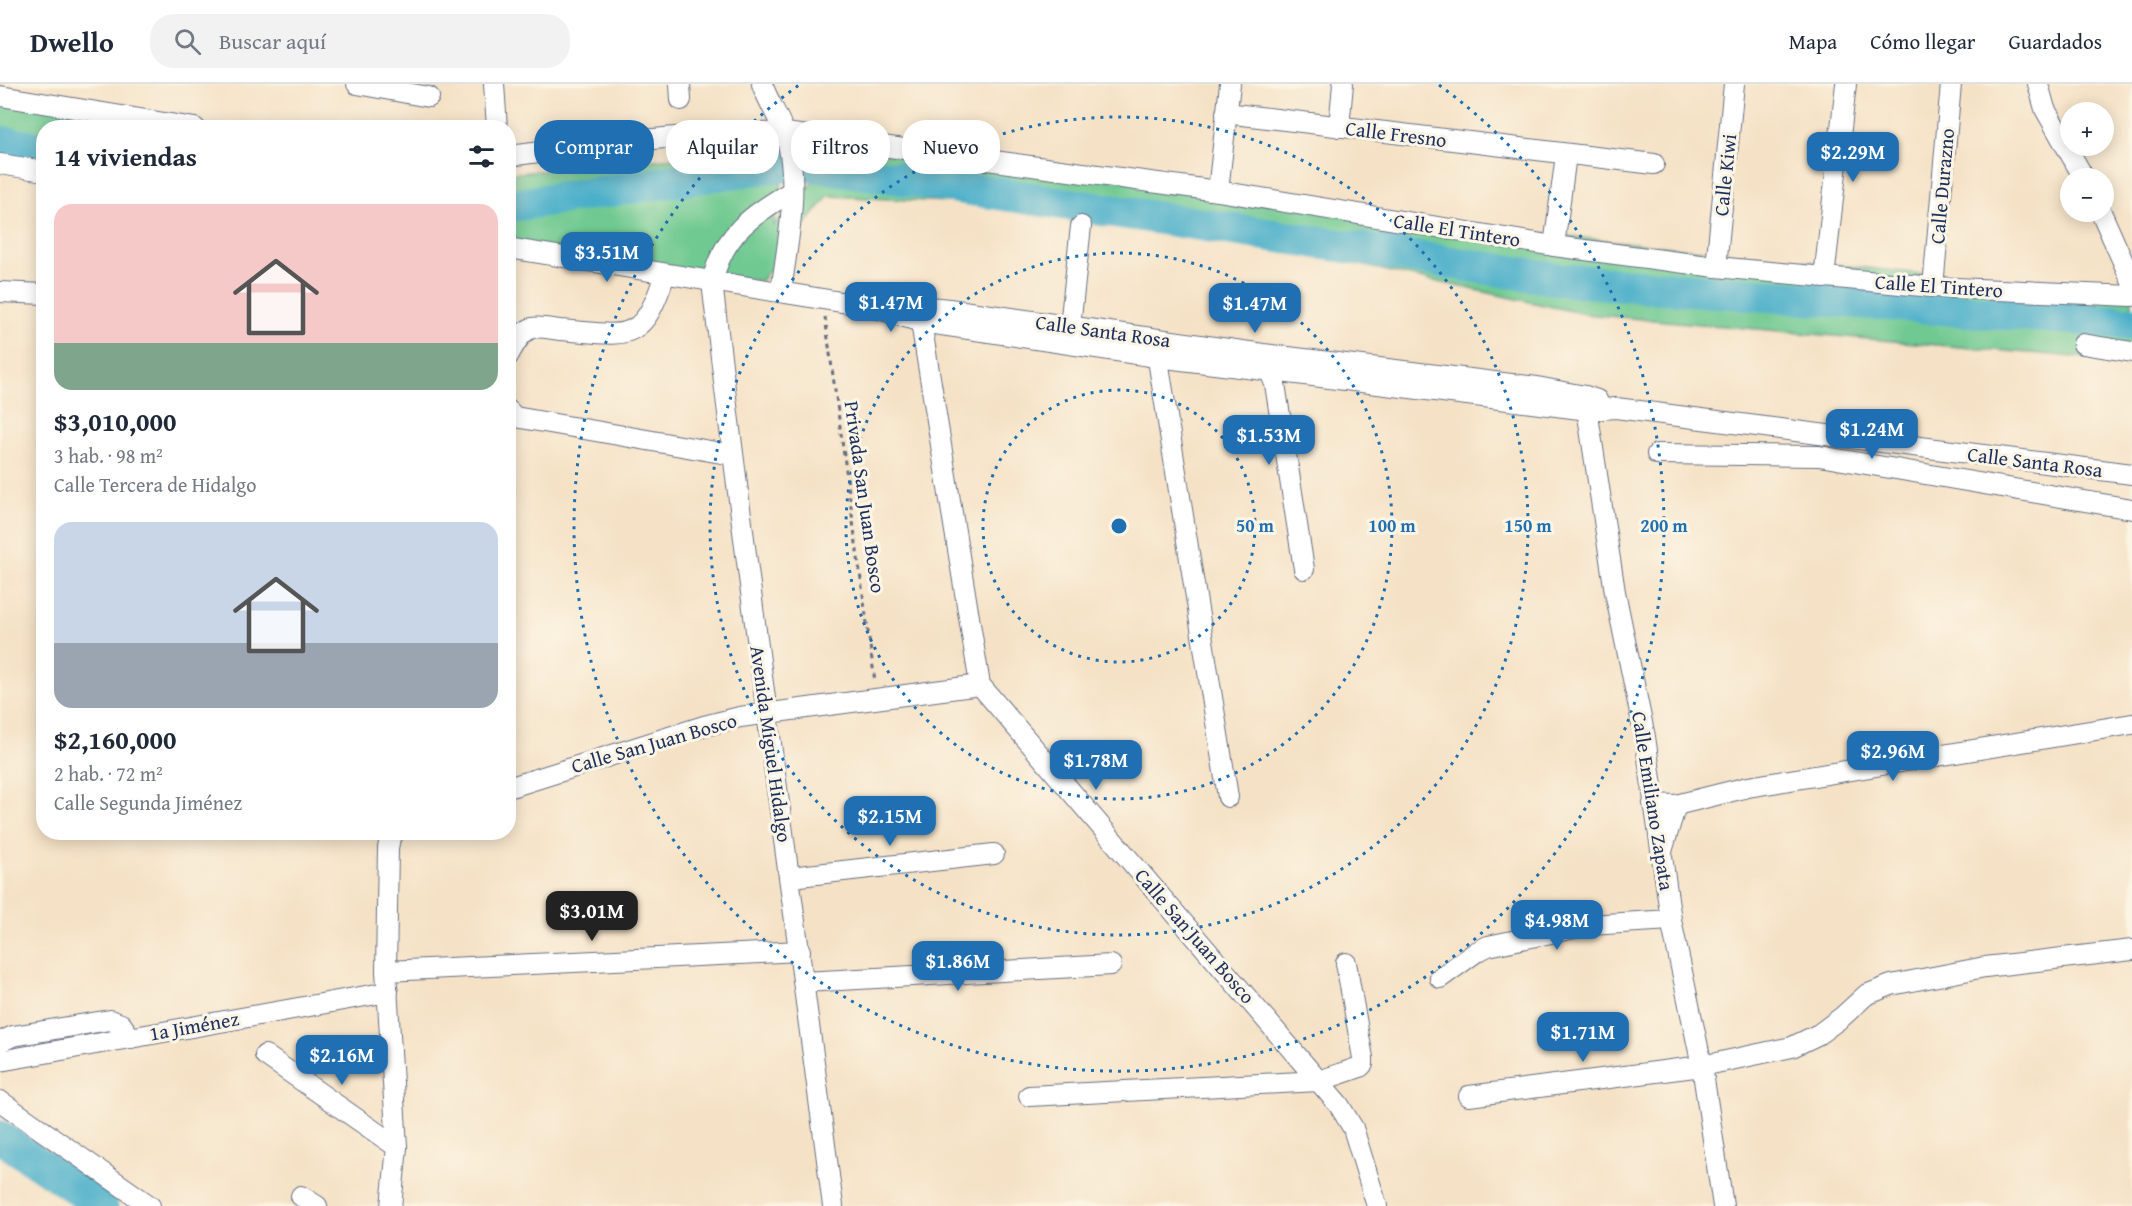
<!DOCTYPE html>
<html lang="es">
<head>
<meta charset="utf-8">
<style>
  :root { --surface:#fff; --page:#f2f2f3; --text:#1f2937; --muted:#747a83; --line:#e0e1e3; --accent:#1f6fb2 }
  body { margin:0; font-family:"Gentium Book Plus",serif; background:var(--page); color:var(--text); height:100vh; display:flex; flex-direction:column; font-size:22px; white-space:nowrap }
  * { box-sizing:border-box; margin:0 }
  p { font-size:20px; color:var(--muted) }
  .icon { flex:none; width:33px; height:33px; fill:none; stroke:currentColor; stroke-width:2; stroke-linecap:round; stroke-linejoin:round }
  .map { position:relative; flex:1; overflow:hidden }
  .side { position:absolute; left:36px; top:36px; width:480px; height:720px; display:flex; flex-direction:column; background:var(--surface); border-radius:24px; box-shadow:0 3px 15px #0003 }
  .side>* { flex:none }
  .guide { position:absolute; left:534px; top:36px; width:570px; height:54px; display:flex; gap:12px }
  .buttons { position:absolute; left:2060px; top:18px; display:grid; gap:12px }
  .buttons a { display:grid; place-items:center; width:54px; height:54px; border-radius:50%; background:var(--surface); box-shadow:0 3px 15px #0003; font-size:30px }
  .price { position:absolute; translate:-50% -51px; padding:0 14px; border-radius:12px; background:var(--accent); color:#fff; font-size:20px; line-height:39px; filter:drop-shadow(0 2px 3px #0008) }
  .price::after { content:''; position:absolute; left:50%; top:36px; width:18px; height:14px; margin-left:-9px; background:inherit; clip-path:polygon(0 0,100% 0,50% 100%) }
  .price.current { background:#222; color:#fff }
  ul { padding:0; list-style:none }
  li { display:grid; align-content:center; gap:12px; height:318px; padding:0 18px }
  li span { display:grid; place-items:center; height:186px; border-radius:18px; color:#555 }
  li>.icon { margin-inline-start:auto }
  span .icon { width:108px; height:108px; fill:#fffc; stroke-width:1 }
  li b { font-size:26px }
  h2 { display:flex; justify-content:space-between; align-items:center; height:72px; padding:0 18px; font-size:26px }
  .tag { padding:0 21px; border-radius:24px; background:var(--surface); box-shadow:0 3px 15px #0003; font-size:21px; line-height:54px }
  .tag.current { background:var(--accent); color:#fff }
  header { display:flex; align-items:center; gap:36px; box-sizing:border-box; height:84px; padding:0 30px; background:var(--surface); border-bottom:2px solid var(--line) }
  header strong { font-size:28px }
  nav { display:flex; gap:33px; margin-inline-start:auto; font-size:21px }
  .search { width:420px; height:54px; background:var(--page); display:flex; align-items:center; gap:15px; box-sizing:border-box; padding:0 21px; border-radius:24px; color:var(--muted); font-size:22px }
  .map>svg:first-child { display:block }
</style>
</head>
<body>
<header>
<strong>Dwello</strong>
<div class="search"><svg class="icon" aria-label="search" viewBox="0 0 24 24"><circle cx="10" cy="10" r="6"/><path d="M15 15l6 6"/></svg>Buscar aquí</div>
<nav><a>Mapa</a><a>Cómo llegar</a><a>Guardados</a></nav>
</header>
<div class="map">
<svg width="2132" height="1122" viewBox="0 0 2132 1122">
  <rect width="100%" height="100%" fill="#fcf5e5"/>
  <filter id="ink" filterUnits="userSpaceOnUse"><feTurbulence type="fractalNoise" baseFrequency=".0167" numOctaves="2"/><feDisplacementMap in="SourceGraphic" scale="12" xChannelSelector="R" yChannelSelector="G"/><feConvolveMatrix kernelMatrix="1 2 1 2 8 2 1 2 1" color-interpolation-filters="sRGB"/></filter>
  <filter id="wash" filterUnits="userSpaceOnUse"><feTurbulence type="fractalNoise" baseFrequency=".008" numOctaves="4" result="noise"/><feDisplacementMap in="SourceGraphic" scale="24" xChannelSelector="R" yChannelSelector="G"/><feGaussianBlur stdDeviation="1.35" result="paint"/><feColorMatrix in="noise" values="0 0 0 0 0 0 0 0 0 0 0 0 0 0 0 0 0 1.4 0 .05"/><feComposite in="paint" operator="in"/></filter>
  <g filter="url(#wash)">
    <rect width="100%" height="100%" fill="#f5e2c6"/>
    <g fill="#6fc991" stroke="#457c78" stroke-width="1.5">
      <path d="M0 11 170 43 44 44 43 87 0 79Z"/>
      <path d="M850 58 1357 130 2132 212V278L1585 230 1108 126 828 112 761 197 509 164 508 90 789 63 773 142Z"/>
    </g>
    <g fill="none" stroke-linecap="round" stroke-linejoin="round">
      <g stroke="#49afc9" stroke-width="33">
        <path d="M0 58 44 65"/>
        <path d="M508 122 767 83 811 81 1564 196 2132 239"/>
        <path d="M0 1053 102 1122"/>
      </g>
    </g>
  </g>
  <g filter="url(#ink)">
    <g fill="none" stroke-linecap="round" stroke-linejoin="round">
      <defs>
        <g id="minor">
          <path d="M357 0 429 13"/>
          <path d="M494 0 497 44"/>
          <path d="M680 0 681 16"/>
          <path d="M762 0C769 20 783 39 788 60 799 107 787 161 781 208"/>
          <path d="M2038 0 2045 25 2084 94"/>
          <path d="M0 12 195 44"/>
          <path d="M1226 29 1654 80"/>
          <path d="M1339 43 1343 0"/>
          <path d="M508 72C601 61 692 47 785 49L1218 107 1554 162 1716 183 1933 203 2132 212"/>
          <path d="M0 80 44 87"/>
          <path d="M792 107C752 131 723 150 712 198 748 506 793 814 833 1122"/>
          <path d="M1218 107 1230 0"/>
          <path d="M2101 128 2132 198"/>
          <path d="M1554 162 1566 71"/>
          <path d="M508 164 872 223 921 238 1157 273 1588 326 1616 324 2132 390"/>
          <path d="M1716 183 1734 0"/>
          <path d="M1824 194 1846 0"/>
          <path d="M1933 203 1951 0"/>
          <path d="M0 208 44 210"/>
          <path d="M890 223 920 222 949 225 1263 270 1537 303 1585 312 1597 316"/>
          <path d="M921 238 980 601 1339 1021 1353 1044 1377 1122"/>
          <path d="M1070 242 1081 142"/>
          <path d="M2083 260 2132 268"/>
          <path d="M1156 263 1228 713"/>
          <path d="M508 272C514 262 520 248 532 244 540 242 551 245 560 246 627 251 642 262 665 190"/>
          <path d="M1265 275 1275 300 1304 485"/>
          <path d="M1585 312 1615 508 1645 653 1671 836 1702 982 1723 1122"/>
          <path d="M508 326 515 333 733 371"/>
          <path d="M1657 370 1819 372 2132 425"/>
          <path d="M508 704 704 642 740 633 980 601"/>
          <path d="M1653 720 1676 721 1748 703 2132 640"/>
          <path d="M1662 767 1676 721"/>
          <path d="M790 793 994 770"/>
          <path d="M386 887 800 867"/>
          <path d="M1440 894 1476 868 1488 862 1589 841 1671 836"/>
          <path d="M804 898 1111 881"/>
          <path d="M0 958 13 952 110 936 121 940 131 954"/>
          <path d="M265 971 397 1063"/>
          <path d="M0 977 388 908"/>
          <path d="M1029 1012 1319 997 1360 983 1363 980V974L1346 879"/>
          <path d="M1469 1012 1702 982 1792 963 1819 950 1842 933 1866 911 1891 901 1985 883 2132 866"/>
          <path d="M0 1017 150 1122"/>
          <path d="M301 1112 317 1122"/>
          <path d="M391 1122 397 1063 386 887 388 764 390 754 395 748"/>
        </g>
      </defs>
      <use href="#minor" stroke="#676e82" stroke-width="22"/>
      <path stroke="#676e82" stroke-width="3" stroke-dasharray="4.5 4.5" stroke-linecap="butt" d="M825 233 875 598"/>
      <use href="#minor" stroke="#fff" stroke-width="20"/>
    </g>
  </g>
  <g fill="none" stroke="#1f6fb2" stroke-width="3" stroke-dasharray="3 6">
    <circle cx="1119" cy="442" r="136"/>
    <circle cx="1119" cy="442" r="273"/>
    <circle cx="1119" cy="442" r="409"/>
    <path d="M1439 1A545 545 0 1 1 799 1"/>
  </g>
  <g text-anchor="middle" stroke-width="6" stroke-linejoin="round" paint-order="stroke">
    <g font-size="20" fill="#1b2f5e" stroke="#fcf5e5">
      <text transform="translate(1396 50) rotate(7)" y="7">Calle Fresno</text>
      <text transform="translate(1725 91) rotate(-84)" y="7">Calle Kiwi</text>
      <text transform="translate(1942 102) rotate(-85)" y="7">Calle Durazno</text>
      <text transform="translate(1457 146) rotate(9)" y="7">Calle El Tintero</text>
      <text transform="translate(1939 202) rotate(4)" y="7">Calle El Tintero</text>
      <text transform="translate(1103 247) rotate(8)" y="7">Calle Santa Rosa</text>
      <text transform="translate(2035 378) rotate(7)" y="7">Calle Santa Rosa</text>
      <text transform="translate(865 413) rotate(82)" y="7">Privada San Juan Bosco</text>
      <text transform="translate(654 659) rotate(-16)" y="7">Calle San Juan Bosco</text>
      <text transform="translate(771 660) rotate(82)" y="7">Avenida Miguel Hidalgo</text>
      <text transform="translate(1653 717) rotate(81)" y="7">Calle Emiliano Zapata</text>
      <text transform="translate(1195 852) rotate(49)" y="7">Calle San Juan Bosco</text>
      <text transform="translate(194 942) rotate(-10)" y="7">1a Jiménez</text>
    </g>
  </g>
  <circle cx="1119" cy="442" r="9" fill="#1f6fb2" stroke="#fcf5e5" stroke-width="3"/>
  <g font-size="18" text-anchor="middle" font-weight="bold" fill="#1f6fb2" stroke="#fcf5e5" stroke-width="6" stroke-linejoin="round" paint-order="stroke">
    <text x="1255" y="448">50 m</text>
    <text x="1392" y="448">100 m</text>
    <text x="1528" y="448">150 m</text>
    <text x="1664" y="448">200 m</text>
  </g>
</svg>
<div class="buttons">
<a>+</a>
<a>−</a>
</div>
<b class="price" style="left:1853px;top:99px">$2.29M</b>
<b class="price" style="left:607px;top:199px">$3.51M</b>
<b class="price" style="left:891px;top:249px">$1.47M</b>
<b class="price" style="left:1255px;top:250px">$1.47M</b>
<b class="price" style="left:1872px;top:376px">$1.24M</b>
<b class="price" style="left:1269px;top:382px">$1.53M</b>
<b class="price" style="left:1893px;top:698px">$2.96M</b>
<b class="price" style="left:1096px;top:707px">$1.78M</b>
<b class="price" style="left:890px;top:763px">$2.15M</b>
<b class="price current" style="left:592px;top:858px">$3.01M</b>
<b class="price" style="left:1557px;top:867px">$4.98M</b>
<b class="price" style="left:958px;top:908px">$1.86M</b>
<b class="price" style="left:1583px;top:979px">$1.71M</b>
<b class="price" style="left:342px;top:1002px">$2.16M</b>
<div class="guide">
<a class="tag current">Comprar</a>
<a class="tag">Alquilar</a>
<a class="tag">Filtros</a>
<a class="tag">Nuevo</a>
</div>
<section class="side">
<h2>14 viviendas<svg class="icon" aria-label="filters" viewBox="0 0 24 24"><path d="M4 7h16M4 17h16"/><circle cx="9" cy="7" r="2"/><circle cx="15" cy="17" r="2"/></svg></h2>
<ul>
<li><span style="background:linear-gradient(#f6c9c9 75%,#7fa58c 0)"><svg class="icon" aria-label="home" viewBox="0 0 24 24"><path d="M3 11l9-7 9 7M6 9v11h12V9"/></svg></span><div><b>$3,010,000</b><p>3 hab. · 98 m²</p><p>Calle Tercera de Hidalgo</p></div></li>
<li><span style="background:linear-gradient(#c9d6e8 65%,#9aa5b1 0)"><svg class="icon" aria-label="home" viewBox="0 0 24 24"><path d="M3 11l9-7 9 7M6 9v11h12V9"/></svg></span><div><b>$2,160,000</b><p>2 hab. · 72 m²</p><p>Calle Segunda Jiménez</p></div></li>
</ul>
</section>
</div>
</body>
</html>
